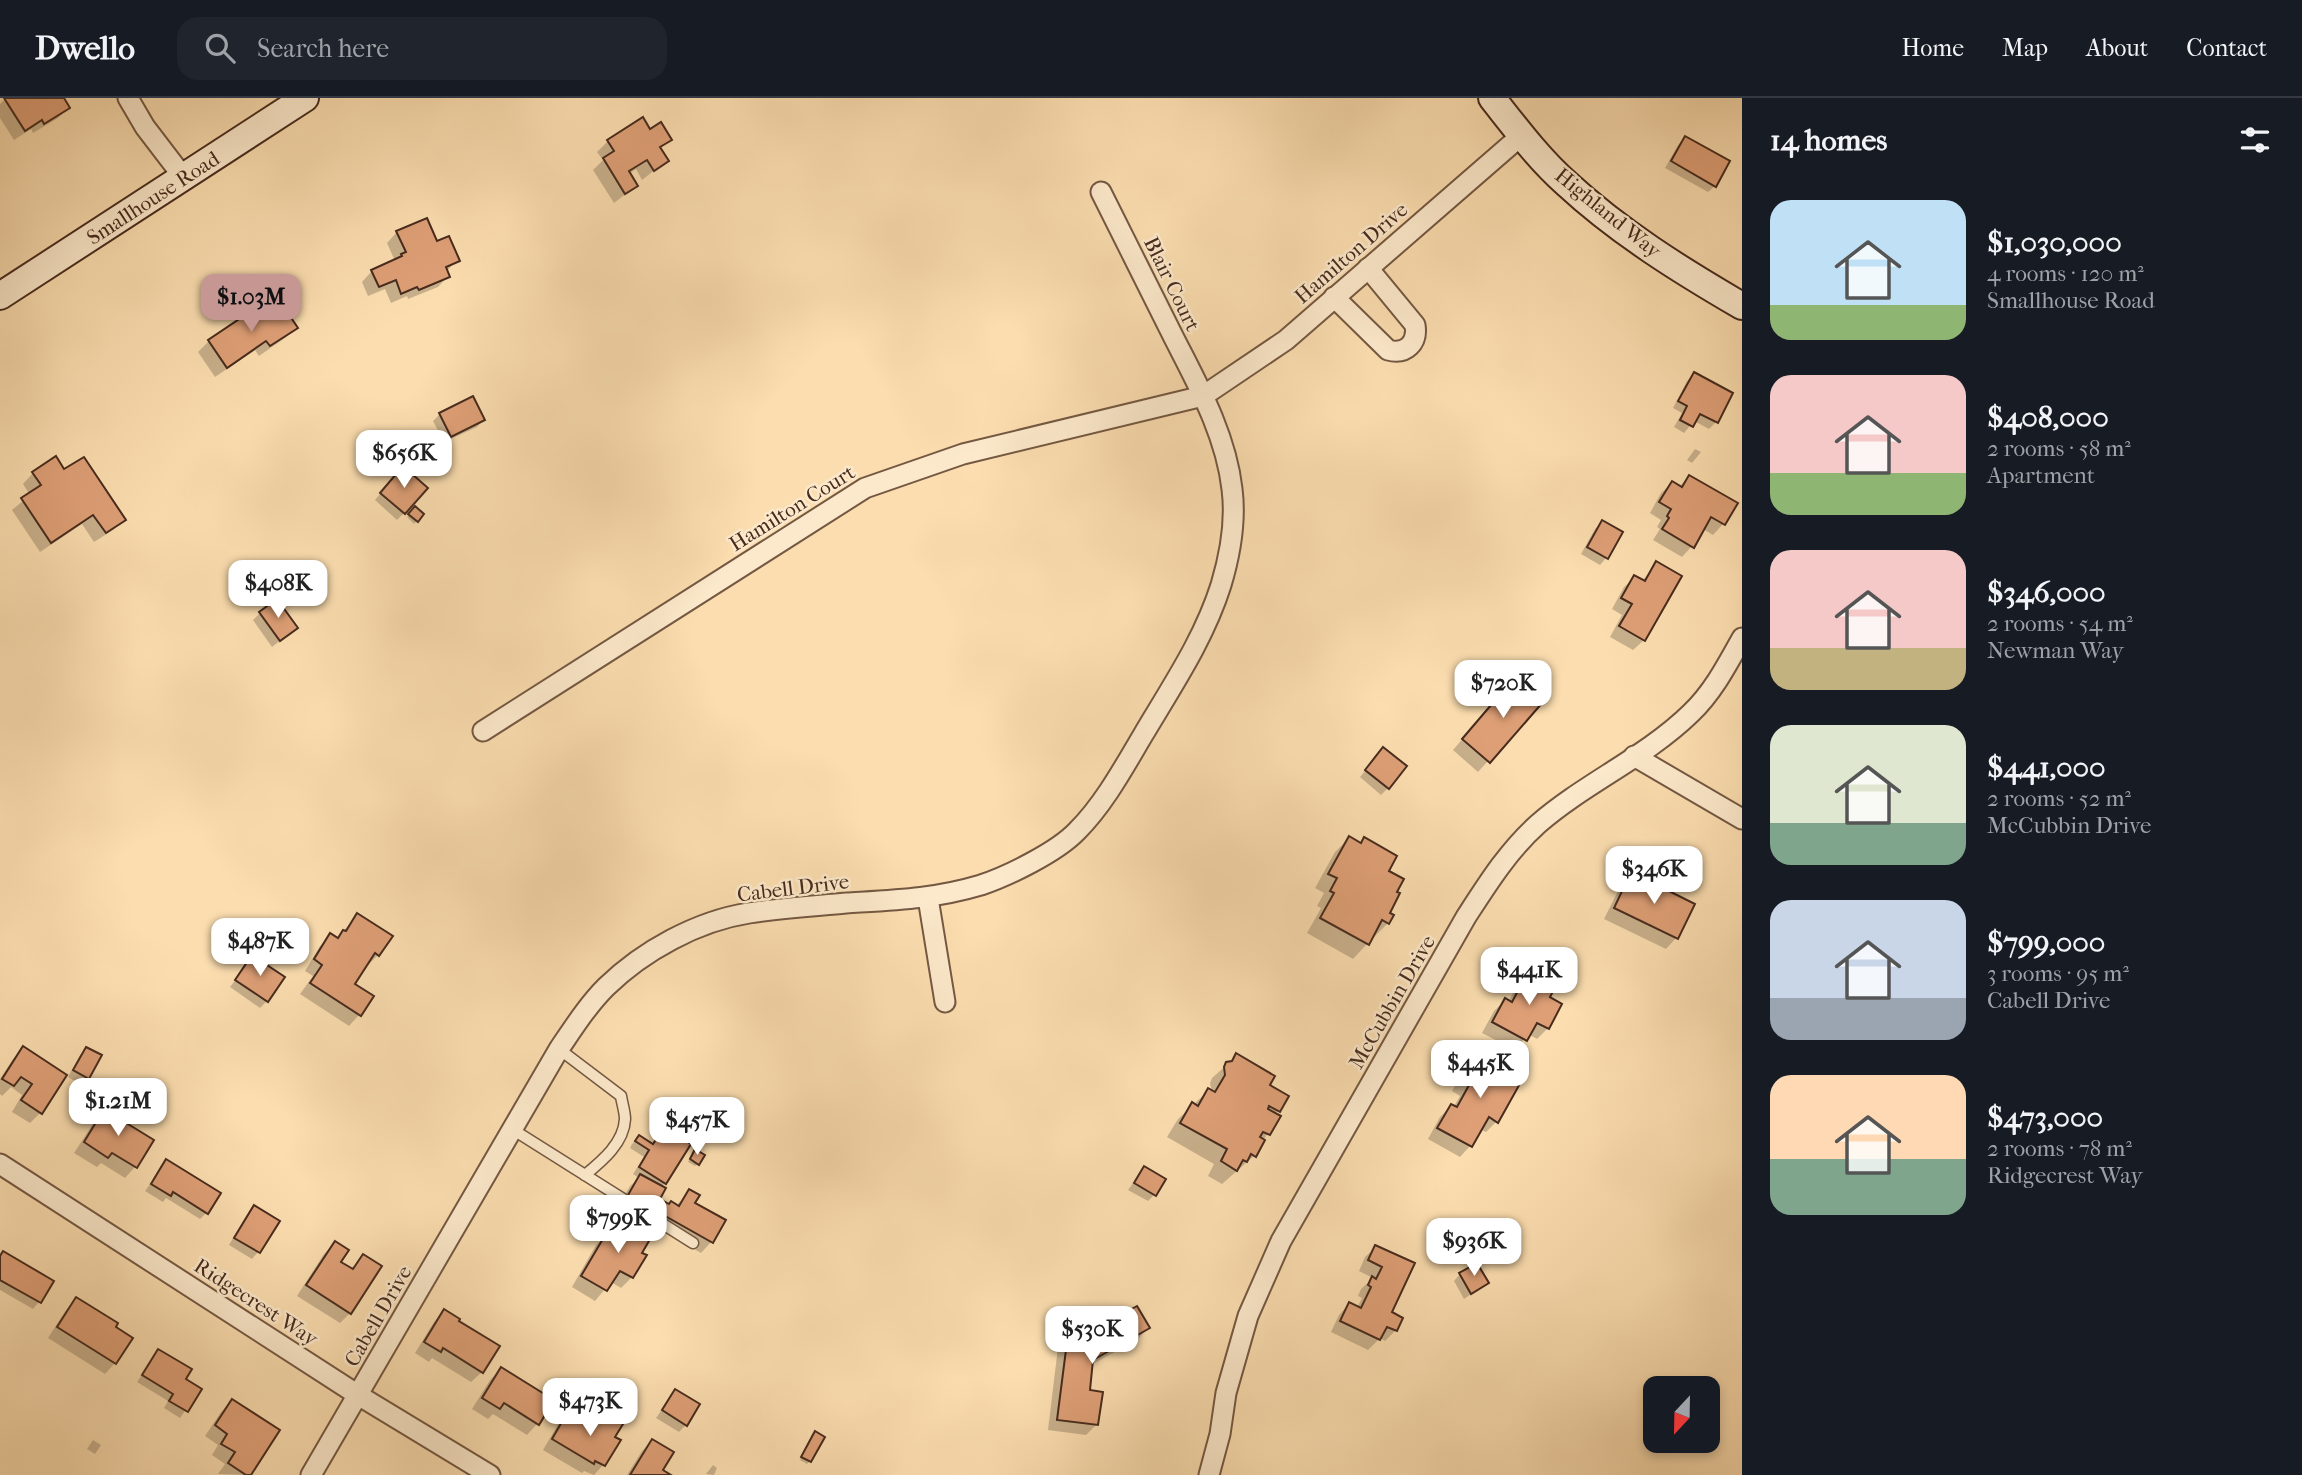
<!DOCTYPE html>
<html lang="en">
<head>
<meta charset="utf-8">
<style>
  :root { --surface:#171b24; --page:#20242c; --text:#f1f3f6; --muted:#9ea1a6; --line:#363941; --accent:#c59692 }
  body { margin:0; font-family:"IM FELL French Canon",serif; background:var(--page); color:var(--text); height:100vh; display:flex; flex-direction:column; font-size:26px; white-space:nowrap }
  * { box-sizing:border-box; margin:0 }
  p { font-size:23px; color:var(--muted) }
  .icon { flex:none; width:38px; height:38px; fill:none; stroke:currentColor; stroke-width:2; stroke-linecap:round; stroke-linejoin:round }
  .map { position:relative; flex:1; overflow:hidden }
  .side { display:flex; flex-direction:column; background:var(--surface); width:560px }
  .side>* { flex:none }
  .needle { width:46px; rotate:202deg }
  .tools { position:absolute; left:1643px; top:1278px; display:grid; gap:14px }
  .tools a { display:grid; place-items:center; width:77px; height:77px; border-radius:14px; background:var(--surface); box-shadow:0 4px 10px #0003; font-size:35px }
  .price { position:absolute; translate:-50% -60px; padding:0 16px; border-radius:14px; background:#fff; color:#222; font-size:23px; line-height:46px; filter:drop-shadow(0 2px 4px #0008) }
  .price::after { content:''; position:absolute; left:50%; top:42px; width:21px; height:16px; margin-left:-10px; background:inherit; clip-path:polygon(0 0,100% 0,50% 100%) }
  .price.on { background:var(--accent); color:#111 }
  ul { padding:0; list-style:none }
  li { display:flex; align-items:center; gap:21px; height:175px; padding:0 28px }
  li span { display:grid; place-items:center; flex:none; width:196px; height:140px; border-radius:21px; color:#555 }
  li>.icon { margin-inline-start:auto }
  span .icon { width:84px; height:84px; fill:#fffc; stroke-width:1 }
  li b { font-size:30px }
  h2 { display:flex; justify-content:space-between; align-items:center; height:84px; padding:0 28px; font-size:30px }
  header { display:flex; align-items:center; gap:42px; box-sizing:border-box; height:98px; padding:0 35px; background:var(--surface); border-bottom:2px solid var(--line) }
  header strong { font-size:33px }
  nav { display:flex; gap:38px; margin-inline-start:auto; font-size:24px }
  .search { width:490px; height:63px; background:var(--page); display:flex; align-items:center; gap:18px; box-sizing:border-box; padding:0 24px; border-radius:21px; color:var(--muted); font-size:26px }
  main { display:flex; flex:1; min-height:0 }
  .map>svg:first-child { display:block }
</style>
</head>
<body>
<header>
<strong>Dwello</strong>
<div class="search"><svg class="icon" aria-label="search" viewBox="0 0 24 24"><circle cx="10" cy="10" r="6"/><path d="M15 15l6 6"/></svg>Search here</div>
<nav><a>Home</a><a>Map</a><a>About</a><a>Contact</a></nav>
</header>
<main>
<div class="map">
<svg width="1742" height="1377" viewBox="0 0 1742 1377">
  <rect width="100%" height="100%" fill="#fbddaf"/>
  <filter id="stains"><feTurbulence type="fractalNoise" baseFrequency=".00286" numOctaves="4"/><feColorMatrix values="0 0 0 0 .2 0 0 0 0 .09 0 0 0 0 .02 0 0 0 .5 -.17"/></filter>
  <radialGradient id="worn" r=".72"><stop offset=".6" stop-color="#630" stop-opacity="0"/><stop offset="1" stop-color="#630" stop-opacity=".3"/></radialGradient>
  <g fill="#0003">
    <path d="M6 0H62L68 10 58 20 33 35 31 31 14 42 0 20V6Z"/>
    <path d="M1685 40 1715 88 1708 94 1665 70 1678 47Z"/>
    <path d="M670 42 659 52 666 63 642 82 636 71 629 76 636 88 614 105 593 72 603 62 597 54 608 43Z"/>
    <path d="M397 134 436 145 457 162 446 174 448 178 438 189 408 201 407 198 391 205 385 191 368 198 362 184 372 173 395 163 387 145Z"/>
    <path d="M295 230 285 240 259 258 255 252 215 279 198 254 209 243Z"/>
    <path d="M1694 276 1716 324 1709 331 1694 323 1684 335 1674 329 1682 315 1673 310 1687 283Z"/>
    <path d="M440 316 483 322 477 329 444 344 433 323Z"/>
    <path d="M1695 351 1701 354 1692 365 1687 362Z"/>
    <path d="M64 374 124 422 113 432 94 444 82 426 40 454 12 412 30 397 23 386 33 375Z"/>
    <path d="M396 377 404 415 397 422 375 402Z"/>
    <path d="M1689 379 1723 426 1713 437 1703 431 1692 448 1682 459 1653 442 1660 431 1657 429 1661 422 1650 415 1661 395 1672 385 1679 389Z"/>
    <path d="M415 411 422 417 414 426 407 419Z"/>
    <path d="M1602 424 1606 460 1600 467 1581 456 1595 431Z"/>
    <path d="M1656 466 1644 542 1633 552 1610 539 1622 517 1612 511 1624 489 1635 479 1642 483Z"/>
    <path d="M260 515 296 530 272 549 253 522Z"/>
    <path d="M1505 592 1541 604 1478 674 1453 652Z"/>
    <path d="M1377 658 1388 690 1381 697 1360 679Z"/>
    <path d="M1349 740 1360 746 1364 742 1387 816 1388 825 1374 839 1372 838 1367 846 1353 861 1307 835 1321 810 1317 808 1324 795 1315 790 1335 754Z"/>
    <path d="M1632 776 1693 807 1676 840 1666 851 1604 821 1621 787Z"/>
    <path d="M358 817 378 857 368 867 366 866 353 887 371 898 359 917 349 928 300 896 313 878 305 873 320 848 331 838 336 841Z"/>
    <path d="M253 859 267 903 260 910 230 889Z"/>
    <path d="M1529 874 1547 900 1548 930 1537 941 1528 936 1515 952 1482 935 1494 913 1505 902 1508 904 1519 884Z"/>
    <path d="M23 951 40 1015 30 1025 12 1014 22 997 11 989 2 998 0 996V981L13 961Z"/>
    <path d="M86 951 88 980 81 987 68 979 80 957Z"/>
    <path d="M1473 956 1497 1023 1486 1034 1480 1031 1470 1048 1460 1059 1428 1041 1440 1019 1451 1008 1453 1010 1460 998 1452 993 1457 984 1454 983 1463 967Z"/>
    <path d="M1237 958 1268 987 1287 998 1275 1016 1278 1018 1254 1058 1222 1086 1208 1078 1214 1066 1167 1039 1178 1021 1209 992 1212 994 1210 985 1212 980Z"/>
    <path d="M107 1010 126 1027 152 1043 135 1069 125 1080 101 1065 97 1069 74 1055 96 1021Z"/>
    <path d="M664 1032 665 1085 661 1089 657 1101 669 1108H676L690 1093 693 1105 724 1123 711 1144 701 1155 619 1108 630 1088 639 1080 633 1076 644 1059 630 1050 632 1046 639 1039 652 1047Z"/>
    <path d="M693 1056 698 1066 695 1068 688 1064Z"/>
    <path d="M167 1063 206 1115 200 1121 166 1100 163 1104 145 1093Z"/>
    <path d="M1144 1070 1155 1096 1148 1103 1128 1092Z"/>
    <path d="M255 1109 277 1123 258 1154 252 1161 229 1147 248 1116Z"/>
    <path d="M627 1122 640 1155 644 1158 632 1179 621 1190 611 1184 595 1203 572 1189 596 1147 607 1137 612 1139Z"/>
    <path d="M335 1145 339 1164 350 1172 363 1158 350 1215 340 1225 297 1198 324 1156Z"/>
    <path d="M1376 1149 1412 1166 1389 1215 1396 1232 1385 1243 1380 1240 1368 1252 1331 1234 1339 1217 1349 1206 1357 1210 1362 1200 1358 1198 1361 1191 1373 1180 1359 1173 1365 1159Z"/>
    <path d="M0 1159 51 1183 39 1204 33 1211 0 1192Z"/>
    <path d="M1460 1176 1487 1185 1464 1201 1454 1183Z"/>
    <path d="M77 1201 115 1265 105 1276 48 1240 66 1212Z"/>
    <path d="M444 1213 482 1274 471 1284 432 1260 429 1264 415 1255 434 1224Z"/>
    <path d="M1148 1230 1138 1241 1091 1267 1088 1294 1097 1326 1086 1337 1048 1332 1058 1249 1069 1238 1084 1240Z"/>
    <path d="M158 1253 184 1282 200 1291 180 1320 164 1310 168 1303 137 1284Z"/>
    <path d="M501 1271 552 1302 537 1326 527 1337 493 1316 488 1321 472 1311 490 1282Z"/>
    <path d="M675 1293 686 1327 679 1334 656 1320Z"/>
    <path d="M232 1303 249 1377 218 1376 225 1366 212 1357 218 1347 205 1338 221 1314Z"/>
    <path d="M603 1316 613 1340 618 1343 603 1367 594 1377 584 1373 582 1375 543 1352 557 1328 567 1318 589 1331Z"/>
    <path d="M813 1338 810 1363 807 1366 800 1362Z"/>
    <path d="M93 1342 101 1347 95 1356 87 1351Z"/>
    <path d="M652 1343 661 1373 668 1377H627L642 1353Z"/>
    <path d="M713 1367 717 1370 714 1377 706 1376Z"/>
  </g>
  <g fill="#de9f76" stroke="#472b1d" stroke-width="2">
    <path d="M4 0H64L70 10 44 26 42 22 25 33Z"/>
    <path d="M643 19 650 31 661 24 672 42 660 49 669 63 654 73 647 62 629 73 638 88 625 96 603 60 614 53 607 42Z"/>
    <path d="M1685 38 1730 63 1716 89 1671 63Z"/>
    <path d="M427 120 437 143 449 138 460 163 446 169 450 179 419 192 417 189 401 196 396 182 379 189 371 172 402 158 401 156 406 154 396 133Z"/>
    <path d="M263 205 273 219 285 211 298 230 270 248 266 243 227 270 208 242Z"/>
    <path d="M1694 274 1733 295 1718 325 1700 316 1693 329 1680 322 1687 308 1678 303Z"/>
    <path d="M473 298 485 322 451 339 439 315Z"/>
    <path d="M56 358 64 371 84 359 126 422 106 435 93 417 51 445 21 400 41 387 32 374Z"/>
    <path d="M403 368 428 390 405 416 380 395Z"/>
    <path d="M1689 377 1738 405 1725 427 1711 419 1694 450 1662 431 1669 420 1667 418 1671 411 1659 404 1672 383 1682 389Z"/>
    <path d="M415 408 424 416 418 424 408 416Z"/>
    <path d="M1602 422 1623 434 1608 461 1587 449Z"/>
    <path d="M1656 463 1682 478 1645 543 1619 528 1632 506 1621 500 1634 477 1645 483Z"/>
    <path d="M277 501 298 530 280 543 259 514Z"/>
    <path d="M1515 579 1543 604 1490 665 1462 641Z"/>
    <path d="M1383 649 1407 668 1389 691 1365 672Z"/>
    <path d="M1349 738 1361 745 1364 739 1397 758 1389 773 1404 781 1397 794 1400 795 1390 815 1394 817 1389 826 1382 822 1369 847 1320 820 1334 795 1330 793 1337 780 1328 776Z"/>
    <path d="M1631 774 1695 806 1678 841 1614 810Z"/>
    <path d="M357 815 393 838 379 858 375 855 355 886 374 898 361 918 310 885 322 867 314 861 330 835 338 840 343 832 346 833Z"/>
    <path d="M252 857 285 879 268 904 235 882Z"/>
    <path d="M1529 872 1557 886 1550 899 1562 906 1549 931 1537 925 1527 943 1492 924 1505 900 1512 904Z"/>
    <path d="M23 948 67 977 42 1016 21 1002 32 986 21 979 14 988 2 981Z"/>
    <path d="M86 949 102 957 89 981 73 972Z"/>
    <path d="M1473 954 1522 982 1498 1025 1489 1019 1472 1049 1437 1030 1451 1006 1457 1009 1469 987 1461 982 1466 973 1463 972Z"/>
    <path d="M1236 955 1275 978 1270 987 1289 998 1280 1014 1269 1008 1268 1011 1281 1018 1270 1037 1263 1034 1260 1039 1265 1042 1256 1059 1251 1056 1247 1064 1243 1062 1237 1073 1221 1063 1227 1051 1180 1025 1192 1004 1198 1008 1208 990 1215 994 1225 977 1224 969 1226 964 1232 963Z"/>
    <path d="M106 1008 130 1023 128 1026 154 1042 137 1070 112 1055 108 1060 84 1044Z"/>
    <path d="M664 1029 691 1046 666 1086 639 1069 649 1052 635 1043 639 1037 653 1046Z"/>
    <path d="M695 1051 705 1057 699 1067 690 1061Z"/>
    <path d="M166 1061 221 1095 208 1116 173 1094 171 1098 151 1086Z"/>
    <path d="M1144 1068 1166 1081 1156 1098 1134 1085Z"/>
    <path d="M640 1076 666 1090 660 1101 669 1106 671 1103 679 1108 689 1091 700 1097 695 1105 726 1122 713 1145 628 1097Z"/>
    <path d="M254 1107 280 1123 260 1155 234 1140Z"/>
    <path d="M626 1120 653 1136 642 1155 647 1157 633 1180 620 1173 607 1193 581 1178 607 1134 615 1139Z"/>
    <path d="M335 1143 349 1152 341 1164 353 1171 363 1156 382 1168 351 1216 306 1187Z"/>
    <path d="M1375 1147 1415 1165 1392 1214 1403 1220 1397 1233 1387 1229 1380 1242 1340 1223 1349 1204 1361 1210 1371 1189 1368 1187 1372 1178 1376 1181 1382 1169 1368 1162Z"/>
    <path d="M3 1153 54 1183 41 1205 0 1182V1158Z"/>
    <path d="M1477 1165 1489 1185 1471 1196 1459 1175Z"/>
    <path d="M76 1199 118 1225 116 1229 133 1240 116 1266 57 1229Z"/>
    <path d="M1137 1208 1150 1230 1093 1262 1090 1292 1103 1294 1098 1327 1057 1322 1068 1236 1083 1238Z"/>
    <path d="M444 1211 460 1221 459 1223 500 1248 483 1275 443 1250 441 1254 424 1244Z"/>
    <path d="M158 1251 192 1271 186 1281 202 1291 188 1314 169 1303 173 1296 142 1277Z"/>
    <path d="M501 1269 554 1302 539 1327 504 1305 500 1311 482 1300Z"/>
    <path d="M675 1291 700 1306 687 1328 662 1312Z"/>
    <path d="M232 1301 280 1332 251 1377H246L228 1365 235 1354 221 1346 227 1336 215 1327Z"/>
    <path d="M602 1313 623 1326 615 1339 621 1342 605 1368 595 1363 594 1366 552 1341 567 1315 592 1331Z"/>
    <path d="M815 1333 825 1339 811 1364 801 1359Z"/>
    <path d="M652 1341 674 1354 663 1372 671 1377H630Z"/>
  </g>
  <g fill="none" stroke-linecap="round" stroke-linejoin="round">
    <defs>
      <g id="lane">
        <path d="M559 951 621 998C622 1005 625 1014 625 1021 624 1045 602 1063 585 1077"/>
        <path d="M512 1031 693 1145"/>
      </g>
      <g id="street">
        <path d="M128 0 145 29 184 80"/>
        <path d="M1334 199 1388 252C1406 257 1418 245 1415 227L1368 170"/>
        <path d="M483 633 865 390 963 356 1203 298 1286 242 1522 37"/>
        <path d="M1634 658 1742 721"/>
        <path d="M928 800 945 904"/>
        <path d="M0 1066 358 1297 490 1377"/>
        <path d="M311 1377 559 951C574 929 588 907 606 889 643 853 697 823 749 815 781 810 814 808 846 805 895 802 934 801 981 787 1008 778 1057 754 1077 733 1104 706 1124 669 1143 637 1172 588 1204 541 1221 487 1230 457 1236 422 1232 391 1226 337 1198 287 1174 240 1150 191 1125 143 1101 94"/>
        <path d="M1209 1377 1220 1336 1226 1295 1248 1218 1281 1143 1466 819C1488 785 1508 753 1538 726 1585 685 1646 659 1691 615 1713 594 1727 567 1742 540"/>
      </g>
      <g id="secondary">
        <path d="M1492 0C1515 29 1538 60 1566 85 1619 134 1680 172 1742 208"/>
        <path d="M0 198 305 0"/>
      </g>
    </defs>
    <use href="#lane" stroke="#745842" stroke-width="13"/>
    <use href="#street" stroke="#745842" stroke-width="23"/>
    <use href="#secondary" stroke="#472b1d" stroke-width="30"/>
    <use href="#lane" stroke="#fce9cb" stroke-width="10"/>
    <use href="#street" stroke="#fce9cb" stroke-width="19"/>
    <use href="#secondary" stroke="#fce9cb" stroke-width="26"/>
  </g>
  <g text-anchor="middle" stroke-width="5" stroke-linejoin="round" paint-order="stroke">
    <g font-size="21" fill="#472b1d" stroke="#fce9cb">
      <text transform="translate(153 100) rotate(-33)" y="7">Smallhouse Road</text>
      <text transform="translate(1608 115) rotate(39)" y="7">Highland Way</text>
      <text transform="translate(1351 155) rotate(-41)" y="7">Hamilton Drive</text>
      <text transform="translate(1172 186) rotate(64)" y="7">Blair Court</text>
      <text transform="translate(792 410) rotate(-32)" y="7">Hamilton Court</text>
      <text transform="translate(793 790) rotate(-7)" y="7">Cabell Drive</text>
      <text transform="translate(1392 904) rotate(-60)" y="7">McCubbin Drive</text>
      <text transform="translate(256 1204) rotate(33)" y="7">Ridgecrest Way</text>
      <text transform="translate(378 1218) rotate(-60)" y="7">Cabell Drive</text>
    </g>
  </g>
  <rect width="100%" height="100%" filter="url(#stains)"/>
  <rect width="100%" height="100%" fill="url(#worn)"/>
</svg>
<div class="tools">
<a><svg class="needle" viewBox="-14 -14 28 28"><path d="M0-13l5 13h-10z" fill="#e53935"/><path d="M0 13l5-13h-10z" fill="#9ea1a6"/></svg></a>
</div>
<b class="price on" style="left:251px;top:236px">$1.03M</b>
<b class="price" style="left:404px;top:392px">$656K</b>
<b class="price" style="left:278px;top:522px">$408K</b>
<b class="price" style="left:1503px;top:622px">$720K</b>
<b class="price" style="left:1654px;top:808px">$346K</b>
<b class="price" style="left:260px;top:880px">$487K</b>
<b class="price" style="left:1529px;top:909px">$441K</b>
<b class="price" style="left:1480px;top:1002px">$445K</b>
<b class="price" style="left:118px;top:1040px">$1.21M</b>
<b class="price" style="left:697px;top:1059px">$457K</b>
<b class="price" style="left:618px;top:1157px">$799K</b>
<b class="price" style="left:1474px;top:1180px">$936K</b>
<b class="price" style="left:1092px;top:1268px">$530K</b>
<b class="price" style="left:590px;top:1340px">$473K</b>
</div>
<section class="side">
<h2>14 homes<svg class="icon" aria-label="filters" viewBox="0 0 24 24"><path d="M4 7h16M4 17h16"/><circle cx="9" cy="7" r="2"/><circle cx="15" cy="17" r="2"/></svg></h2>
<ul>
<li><span style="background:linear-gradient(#bfe0f5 75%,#8fb573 0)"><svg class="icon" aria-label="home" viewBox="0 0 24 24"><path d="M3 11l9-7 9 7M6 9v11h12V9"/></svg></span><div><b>$1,030,000</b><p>4 rooms · 120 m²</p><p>Smallhouse Road</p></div></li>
<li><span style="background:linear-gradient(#f6c9c9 70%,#8fb573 0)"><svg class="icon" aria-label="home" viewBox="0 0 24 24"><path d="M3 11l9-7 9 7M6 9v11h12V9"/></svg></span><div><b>$408,000</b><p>2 rooms · 58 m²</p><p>Apartment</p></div></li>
<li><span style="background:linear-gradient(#f6c9c9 70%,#c2b280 0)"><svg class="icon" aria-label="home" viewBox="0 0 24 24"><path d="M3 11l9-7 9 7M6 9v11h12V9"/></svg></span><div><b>$346,000</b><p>2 rooms · 54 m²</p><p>Newman Way</p></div></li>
<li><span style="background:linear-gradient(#dfe7d0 70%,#7fa58c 0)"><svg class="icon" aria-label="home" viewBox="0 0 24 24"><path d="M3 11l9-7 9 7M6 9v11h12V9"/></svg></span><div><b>$441,000</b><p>2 rooms · 52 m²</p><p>McCubbin Drive</p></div></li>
<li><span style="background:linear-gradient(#c9d6e8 70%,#9aa5b1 0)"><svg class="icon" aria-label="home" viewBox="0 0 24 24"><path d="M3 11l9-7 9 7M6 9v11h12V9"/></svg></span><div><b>$799,000</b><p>3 rooms · 95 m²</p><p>Cabell Drive</p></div></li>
<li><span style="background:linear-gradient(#ffd9b3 60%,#7fa58c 0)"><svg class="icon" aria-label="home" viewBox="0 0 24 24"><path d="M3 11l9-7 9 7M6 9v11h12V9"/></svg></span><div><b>$473,000</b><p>2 rooms · 78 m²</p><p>Ridgecrest Way</p></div></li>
</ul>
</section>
</main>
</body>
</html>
